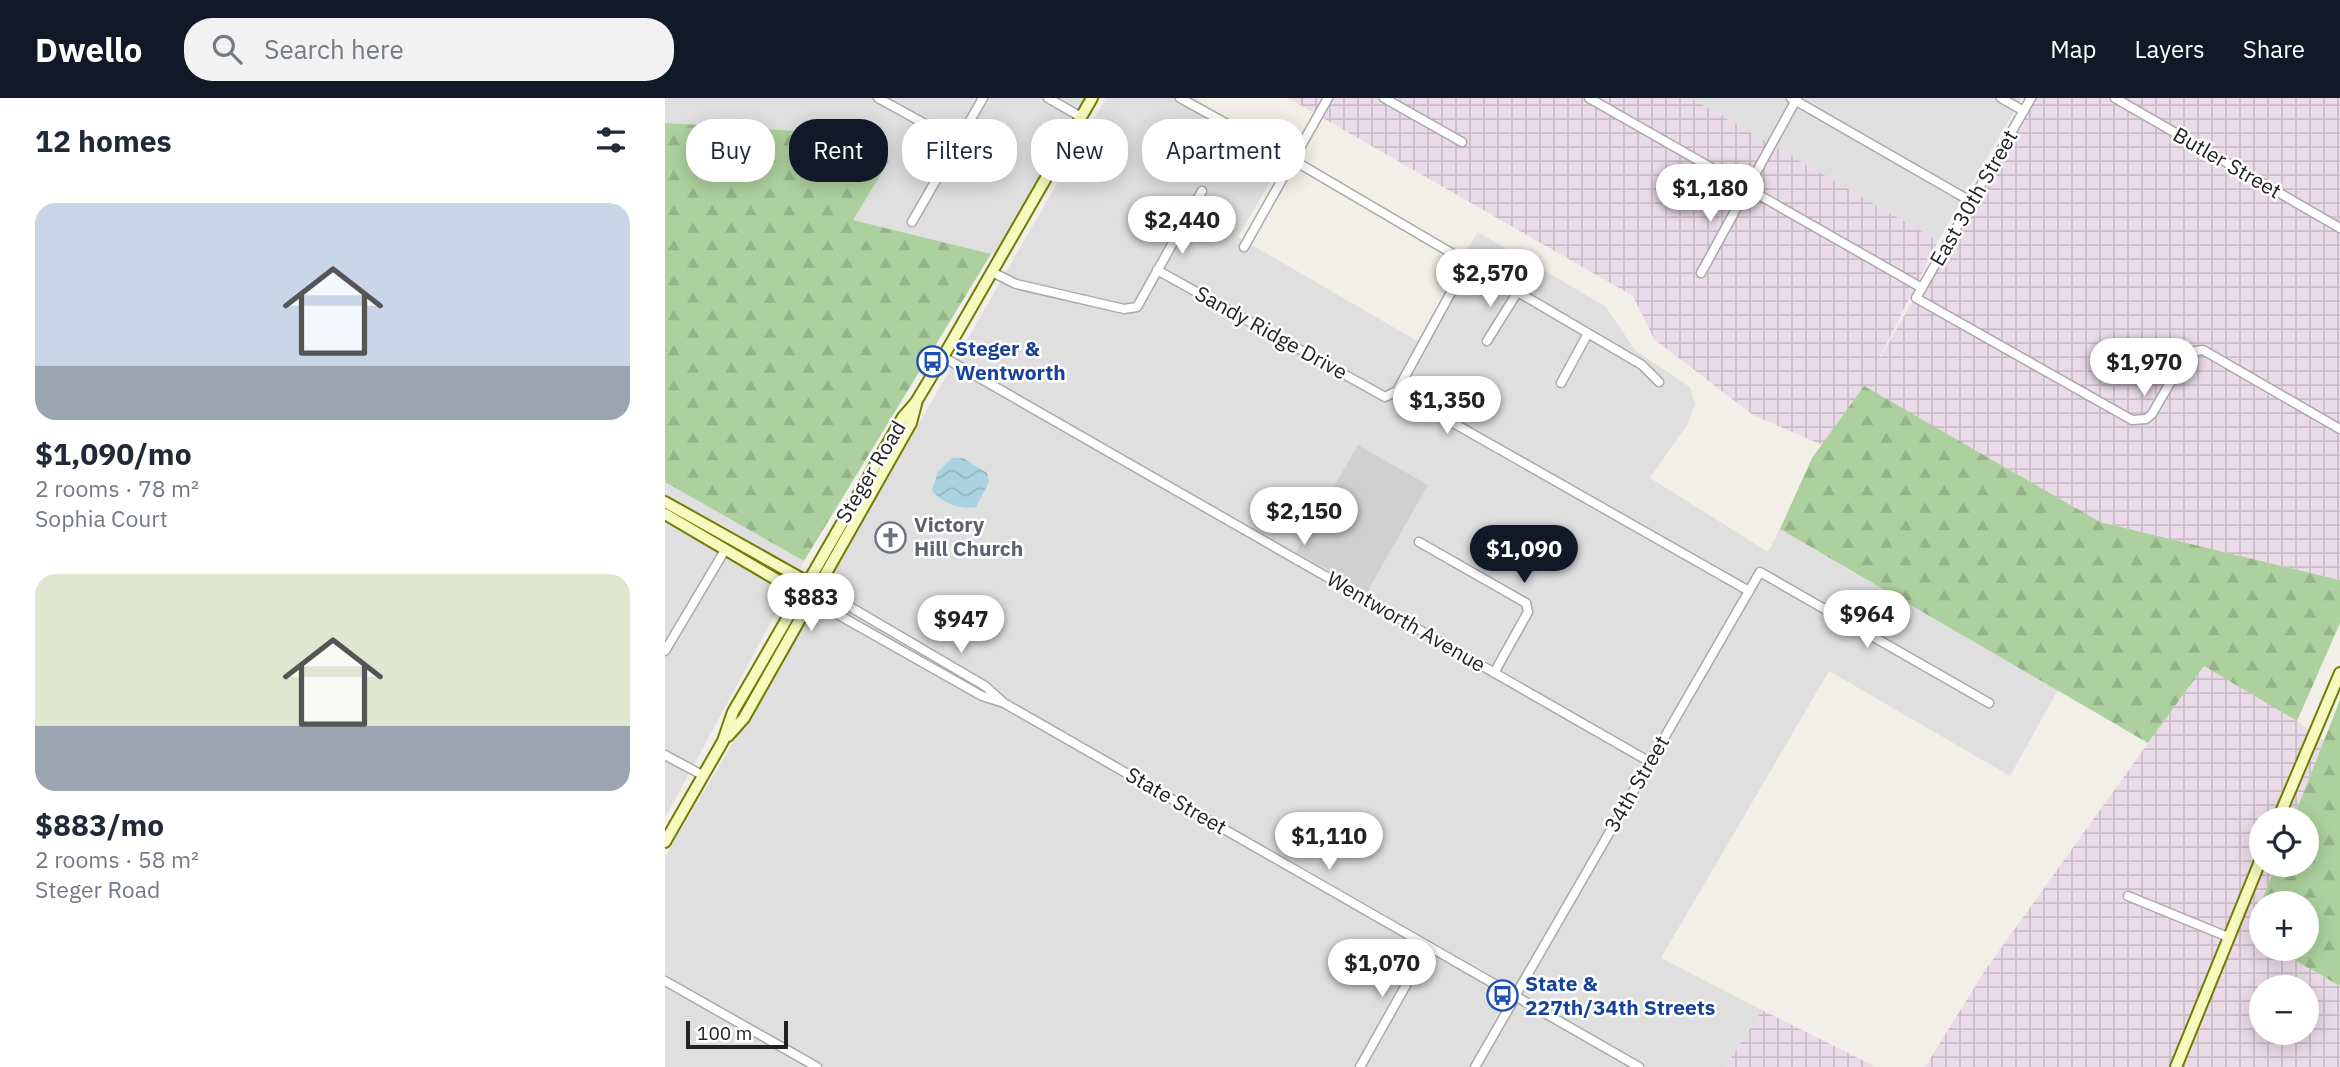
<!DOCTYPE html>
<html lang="en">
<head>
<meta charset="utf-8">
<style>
  :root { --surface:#fff; --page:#f2f2f3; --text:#1f2937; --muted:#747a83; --accent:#111827 }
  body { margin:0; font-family:"IBM Plex Sans",sans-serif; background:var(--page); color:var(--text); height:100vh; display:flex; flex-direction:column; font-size:26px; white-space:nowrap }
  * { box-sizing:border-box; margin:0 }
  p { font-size:23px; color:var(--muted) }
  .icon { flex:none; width:38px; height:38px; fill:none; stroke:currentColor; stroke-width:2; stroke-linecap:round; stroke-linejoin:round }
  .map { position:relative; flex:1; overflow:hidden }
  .drawer { display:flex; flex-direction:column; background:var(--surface); width:665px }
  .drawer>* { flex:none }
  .top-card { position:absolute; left:21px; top:21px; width:665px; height:63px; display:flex; gap:14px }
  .tools { position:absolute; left:1584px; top:709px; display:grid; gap:14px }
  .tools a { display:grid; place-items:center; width:70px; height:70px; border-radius:50%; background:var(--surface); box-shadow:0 4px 18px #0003; font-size:35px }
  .scale { position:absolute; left:21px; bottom:18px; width:102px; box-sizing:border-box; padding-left:7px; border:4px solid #222; border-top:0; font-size:19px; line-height:24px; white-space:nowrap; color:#222; -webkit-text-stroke:5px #fff; paint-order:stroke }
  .price { position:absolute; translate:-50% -60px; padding:0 16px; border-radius:24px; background:#fff; color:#222; font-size:23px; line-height:46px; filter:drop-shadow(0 2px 4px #0008) }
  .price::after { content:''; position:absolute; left:50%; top:42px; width:21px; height:16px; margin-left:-10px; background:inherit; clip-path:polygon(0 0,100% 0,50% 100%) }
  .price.current { background:var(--accent); color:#fff }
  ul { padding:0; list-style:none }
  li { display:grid; align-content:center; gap:14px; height:371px; padding:0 35px }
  li span { display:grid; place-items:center; height:217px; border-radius:21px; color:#555 }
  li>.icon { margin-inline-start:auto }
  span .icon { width:126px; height:126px; fill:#fffc; stroke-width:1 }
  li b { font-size:30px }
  h2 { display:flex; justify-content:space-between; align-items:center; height:84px; padding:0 35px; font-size:30px }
  .chip { padding:0 24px; border-radius:28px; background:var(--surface); box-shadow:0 4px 18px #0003; font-size:24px; line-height:63px }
  .chip.current { background:var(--accent); color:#fff }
  header { display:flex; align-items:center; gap:42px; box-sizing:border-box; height:98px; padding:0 35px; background:var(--accent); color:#fff }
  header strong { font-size:33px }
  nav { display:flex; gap:38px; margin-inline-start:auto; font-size:24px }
  .search { width:490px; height:63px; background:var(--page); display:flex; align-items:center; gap:18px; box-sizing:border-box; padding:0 24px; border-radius:28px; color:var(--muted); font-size:26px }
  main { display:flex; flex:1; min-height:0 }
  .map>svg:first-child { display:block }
</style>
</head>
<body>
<header>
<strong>Dwello</strong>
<div class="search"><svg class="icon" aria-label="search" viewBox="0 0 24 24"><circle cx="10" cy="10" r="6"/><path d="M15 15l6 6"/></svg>Search here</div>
<nav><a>Map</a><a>Layers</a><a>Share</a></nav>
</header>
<main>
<section class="drawer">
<h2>12 homes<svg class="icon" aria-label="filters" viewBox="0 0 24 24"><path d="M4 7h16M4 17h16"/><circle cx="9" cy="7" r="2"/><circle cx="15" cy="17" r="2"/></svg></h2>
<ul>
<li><span style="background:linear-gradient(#c9d6e8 75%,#9aa5b1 0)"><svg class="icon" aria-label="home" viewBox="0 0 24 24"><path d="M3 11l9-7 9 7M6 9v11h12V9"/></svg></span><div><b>$1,090/mo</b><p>2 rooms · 78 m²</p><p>Sophia Court</p></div></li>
<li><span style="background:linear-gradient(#dfe7d0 70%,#9aa5b1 0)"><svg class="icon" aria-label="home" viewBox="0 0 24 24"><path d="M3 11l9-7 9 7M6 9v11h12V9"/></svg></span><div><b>$883/mo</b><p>2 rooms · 58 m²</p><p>Steger Road</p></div></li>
</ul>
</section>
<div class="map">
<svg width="1675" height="969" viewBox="0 0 1675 969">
  <defs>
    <pattern id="industrial-grid" width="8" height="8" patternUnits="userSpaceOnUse" patternTransform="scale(1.75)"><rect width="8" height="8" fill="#ebdbe8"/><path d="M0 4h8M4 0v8" fill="none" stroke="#c9bcc7"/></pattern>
    <pattern id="forest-firs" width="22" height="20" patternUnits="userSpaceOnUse" patternTransform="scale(1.75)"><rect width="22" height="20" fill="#add19e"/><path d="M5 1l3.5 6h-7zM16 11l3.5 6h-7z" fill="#95b388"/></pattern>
    <pattern id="water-waves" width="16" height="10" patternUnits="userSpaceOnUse" patternTransform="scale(1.75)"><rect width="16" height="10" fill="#aad3df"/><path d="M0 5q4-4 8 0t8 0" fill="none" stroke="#92b5bf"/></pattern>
  </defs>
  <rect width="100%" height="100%" fill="#f2efe9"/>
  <g fill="#e0dfdf">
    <path d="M0 0H420L332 155 326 156 188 122 224 62 149 34 0 25Z"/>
    <path d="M441 0H530L620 58 573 139 761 248 801 177 799 156 813 134 940 208 971 253 1025 289 1030 306 1022 327 985 380 1103 454 1115 431 1393 592 1345 678 1164 573 996 860 1097 912 1060 969H0V758L124 552Z"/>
    <path d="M1026 0H1357L1273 143Z"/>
    <path d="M0 384 139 463 0 720Z"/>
  </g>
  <g fill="url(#industrial-grid)" fill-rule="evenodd">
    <path d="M623 0H1026L1273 143 1211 267 1364 0H1675V482L1435 424 1199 289 1157 347 1088 317 989 241 968 198Z"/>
    <path d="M1539 567 1632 623 1659 643 1628 721H1596V766L1611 767 1584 835 1596 843V850L1610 851 1675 888V969H1260L1321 871ZM1596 889H1642V934H1596Z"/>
    <path d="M1097 912 1211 969H1060Z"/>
  </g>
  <path fill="#d0d0d0" d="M693 347 763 387 702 494 631 454Z"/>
  <g fill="url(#forest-firs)">
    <path d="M0 25 149 34 224 63 188 122 326 156 139 463 0 384Z"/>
    <path d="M1199 288 1435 424 1675 482V525L1632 623 1539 568 1483 645 1115 431 1147 360Z"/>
    <path d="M1675 602V888L1610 851 1642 850V805H1596V843L1584 835 1611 767 1642 766V721H1628Z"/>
  </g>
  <path fill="url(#water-waves)" d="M287 360H298L322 375 324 384 311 409C296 412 276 405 267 392L273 374Z"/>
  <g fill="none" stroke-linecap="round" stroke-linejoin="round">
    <defs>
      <g id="street">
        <path d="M213 0 293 44"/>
        <path d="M383 0 416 19"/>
        <path d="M515 0 588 40"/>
        <path d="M719 0 797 44"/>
        <path d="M924 0 1257 190"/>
        <path d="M1126 0 1307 104"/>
        <path d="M1336 0 1359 13"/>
        <path d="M1366 0 1251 200 1467 322 1481 321 1487 316 1520 259 1525 254 1538 252 1675 331"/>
        <path d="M1450 0 1675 130"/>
        <path d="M628 62 977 267 994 284"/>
        <path d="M480 113 514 134"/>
        <path d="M247 124 318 0"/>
        <path d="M579 149 663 0"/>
        <path d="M492 172 720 299 732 293 1084 493"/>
        <path d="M327 174 351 186 459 211 472 209 537 93"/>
        <path d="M1036 175 1132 0"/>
        <path d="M822 243 852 195"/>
        <path d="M278 259 985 664"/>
        <path d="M896 285 922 237"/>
        <path d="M732 293 802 165"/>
        <path d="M754 444 861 505 863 514 829 575"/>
        <path d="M153 490 320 588 339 605 974 969"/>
        <path d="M147 502 317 598 336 604"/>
        <path d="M0 553 60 452"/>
        <path d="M0 657 39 678"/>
        <path d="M1463 798 1563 839"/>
        <path d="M0 883 152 969"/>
        <path d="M850 898 1095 474 1324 605"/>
        <path d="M695 969 763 848"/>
        <path d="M810 969 851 898"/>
      </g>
      <g id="secondary">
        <path d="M0 404 148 487"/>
        <path d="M0 416 141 499"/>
        <path d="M63 638 79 620 246 325 251 306"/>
        <path d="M1613 721 1675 575"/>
        <path d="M0 744 58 643 68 614 93 571 238 319 251 304 278 259 427 0"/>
        <path d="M1511 969 1596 761"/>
      </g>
    </defs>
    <use href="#street" stroke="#a9a9a9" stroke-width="11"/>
    <use href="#secondary" stroke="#707d05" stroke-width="14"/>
    <use href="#street" stroke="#fff" stroke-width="8"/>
    <use href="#secondary" stroke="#f7fabf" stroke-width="10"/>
  </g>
  <defs>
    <symbol id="bus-ring" viewBox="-11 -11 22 22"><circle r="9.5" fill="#fff" stroke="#1a4fb4" stroke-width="1.5"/><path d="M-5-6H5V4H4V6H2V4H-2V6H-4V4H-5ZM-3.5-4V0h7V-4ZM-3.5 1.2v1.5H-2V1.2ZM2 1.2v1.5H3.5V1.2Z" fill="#1a4fb4"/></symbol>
    <symbol id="church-ring" viewBox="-11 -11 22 22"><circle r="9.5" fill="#fff" stroke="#6b7280" stroke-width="1.5"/><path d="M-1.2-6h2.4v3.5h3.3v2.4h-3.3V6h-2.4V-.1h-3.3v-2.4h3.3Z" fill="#6b7280"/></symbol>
  </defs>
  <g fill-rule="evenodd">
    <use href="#bus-ring" x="250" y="246" width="35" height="35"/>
    <use href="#church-ring" x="208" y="422" width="35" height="35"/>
    <use href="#bus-ring" x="820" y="880" width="35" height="35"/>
  </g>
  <g text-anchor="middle" stroke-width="5" stroke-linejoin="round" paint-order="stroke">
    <g font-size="21" fill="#222" stroke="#fff">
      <text transform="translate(1562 65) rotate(30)" y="7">Butler Street</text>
      <text transform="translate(1309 100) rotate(-60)" y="7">East 30th Street</text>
      <text transform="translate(606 235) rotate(29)" y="7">Sandy Ridge Drive</text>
      <text transform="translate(206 374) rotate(-59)" y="7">Steger Road</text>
      <text transform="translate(741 524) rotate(30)" y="7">Wentworth Avenue</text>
      <text transform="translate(972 686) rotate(-60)" y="7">34th Street</text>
      <text transform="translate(511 703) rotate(30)" y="7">State Street</text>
    </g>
    <g font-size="21" font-weight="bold" fill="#164399" stroke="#fff" text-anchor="start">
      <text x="290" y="258">Steger &amp;<tspan x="290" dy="24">Wentworth</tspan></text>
      <text x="860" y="893">State &amp;<tspan x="860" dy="24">227th/34th Streets</tspan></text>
    </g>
    <g font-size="21" font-weight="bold" fill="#5b616d" stroke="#fff" text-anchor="start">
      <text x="249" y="434">Victory<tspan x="249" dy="24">Hill Church</tspan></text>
    </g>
  </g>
</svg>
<div class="tools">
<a><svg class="icon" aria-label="locate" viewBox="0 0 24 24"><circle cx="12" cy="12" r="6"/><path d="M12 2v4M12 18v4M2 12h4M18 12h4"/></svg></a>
<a>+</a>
<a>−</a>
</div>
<div class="scale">100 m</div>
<b class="price" style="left:1045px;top:126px">$1,180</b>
<b class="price" style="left:517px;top:158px">$2,440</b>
<b class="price" style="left:825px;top:211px">$2,570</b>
<b class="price" style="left:1479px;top:300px">$1,970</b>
<b class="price" style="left:782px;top:338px">$1,350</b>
<b class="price" style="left:639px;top:449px">$2,150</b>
<b class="price current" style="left:859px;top:487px">$1,090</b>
<b class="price" style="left:146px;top:535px">$883</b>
<b class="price" style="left:1202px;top:552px">$964</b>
<b class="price" style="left:296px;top:557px">$947</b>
<b class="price" style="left:664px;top:774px">$1,110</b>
<b class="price" style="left:717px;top:901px">$1,070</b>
<div class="top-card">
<a class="chip">Buy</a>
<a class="chip current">Rent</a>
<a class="chip">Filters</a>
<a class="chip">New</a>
<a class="chip">Apartment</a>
</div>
</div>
</main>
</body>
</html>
